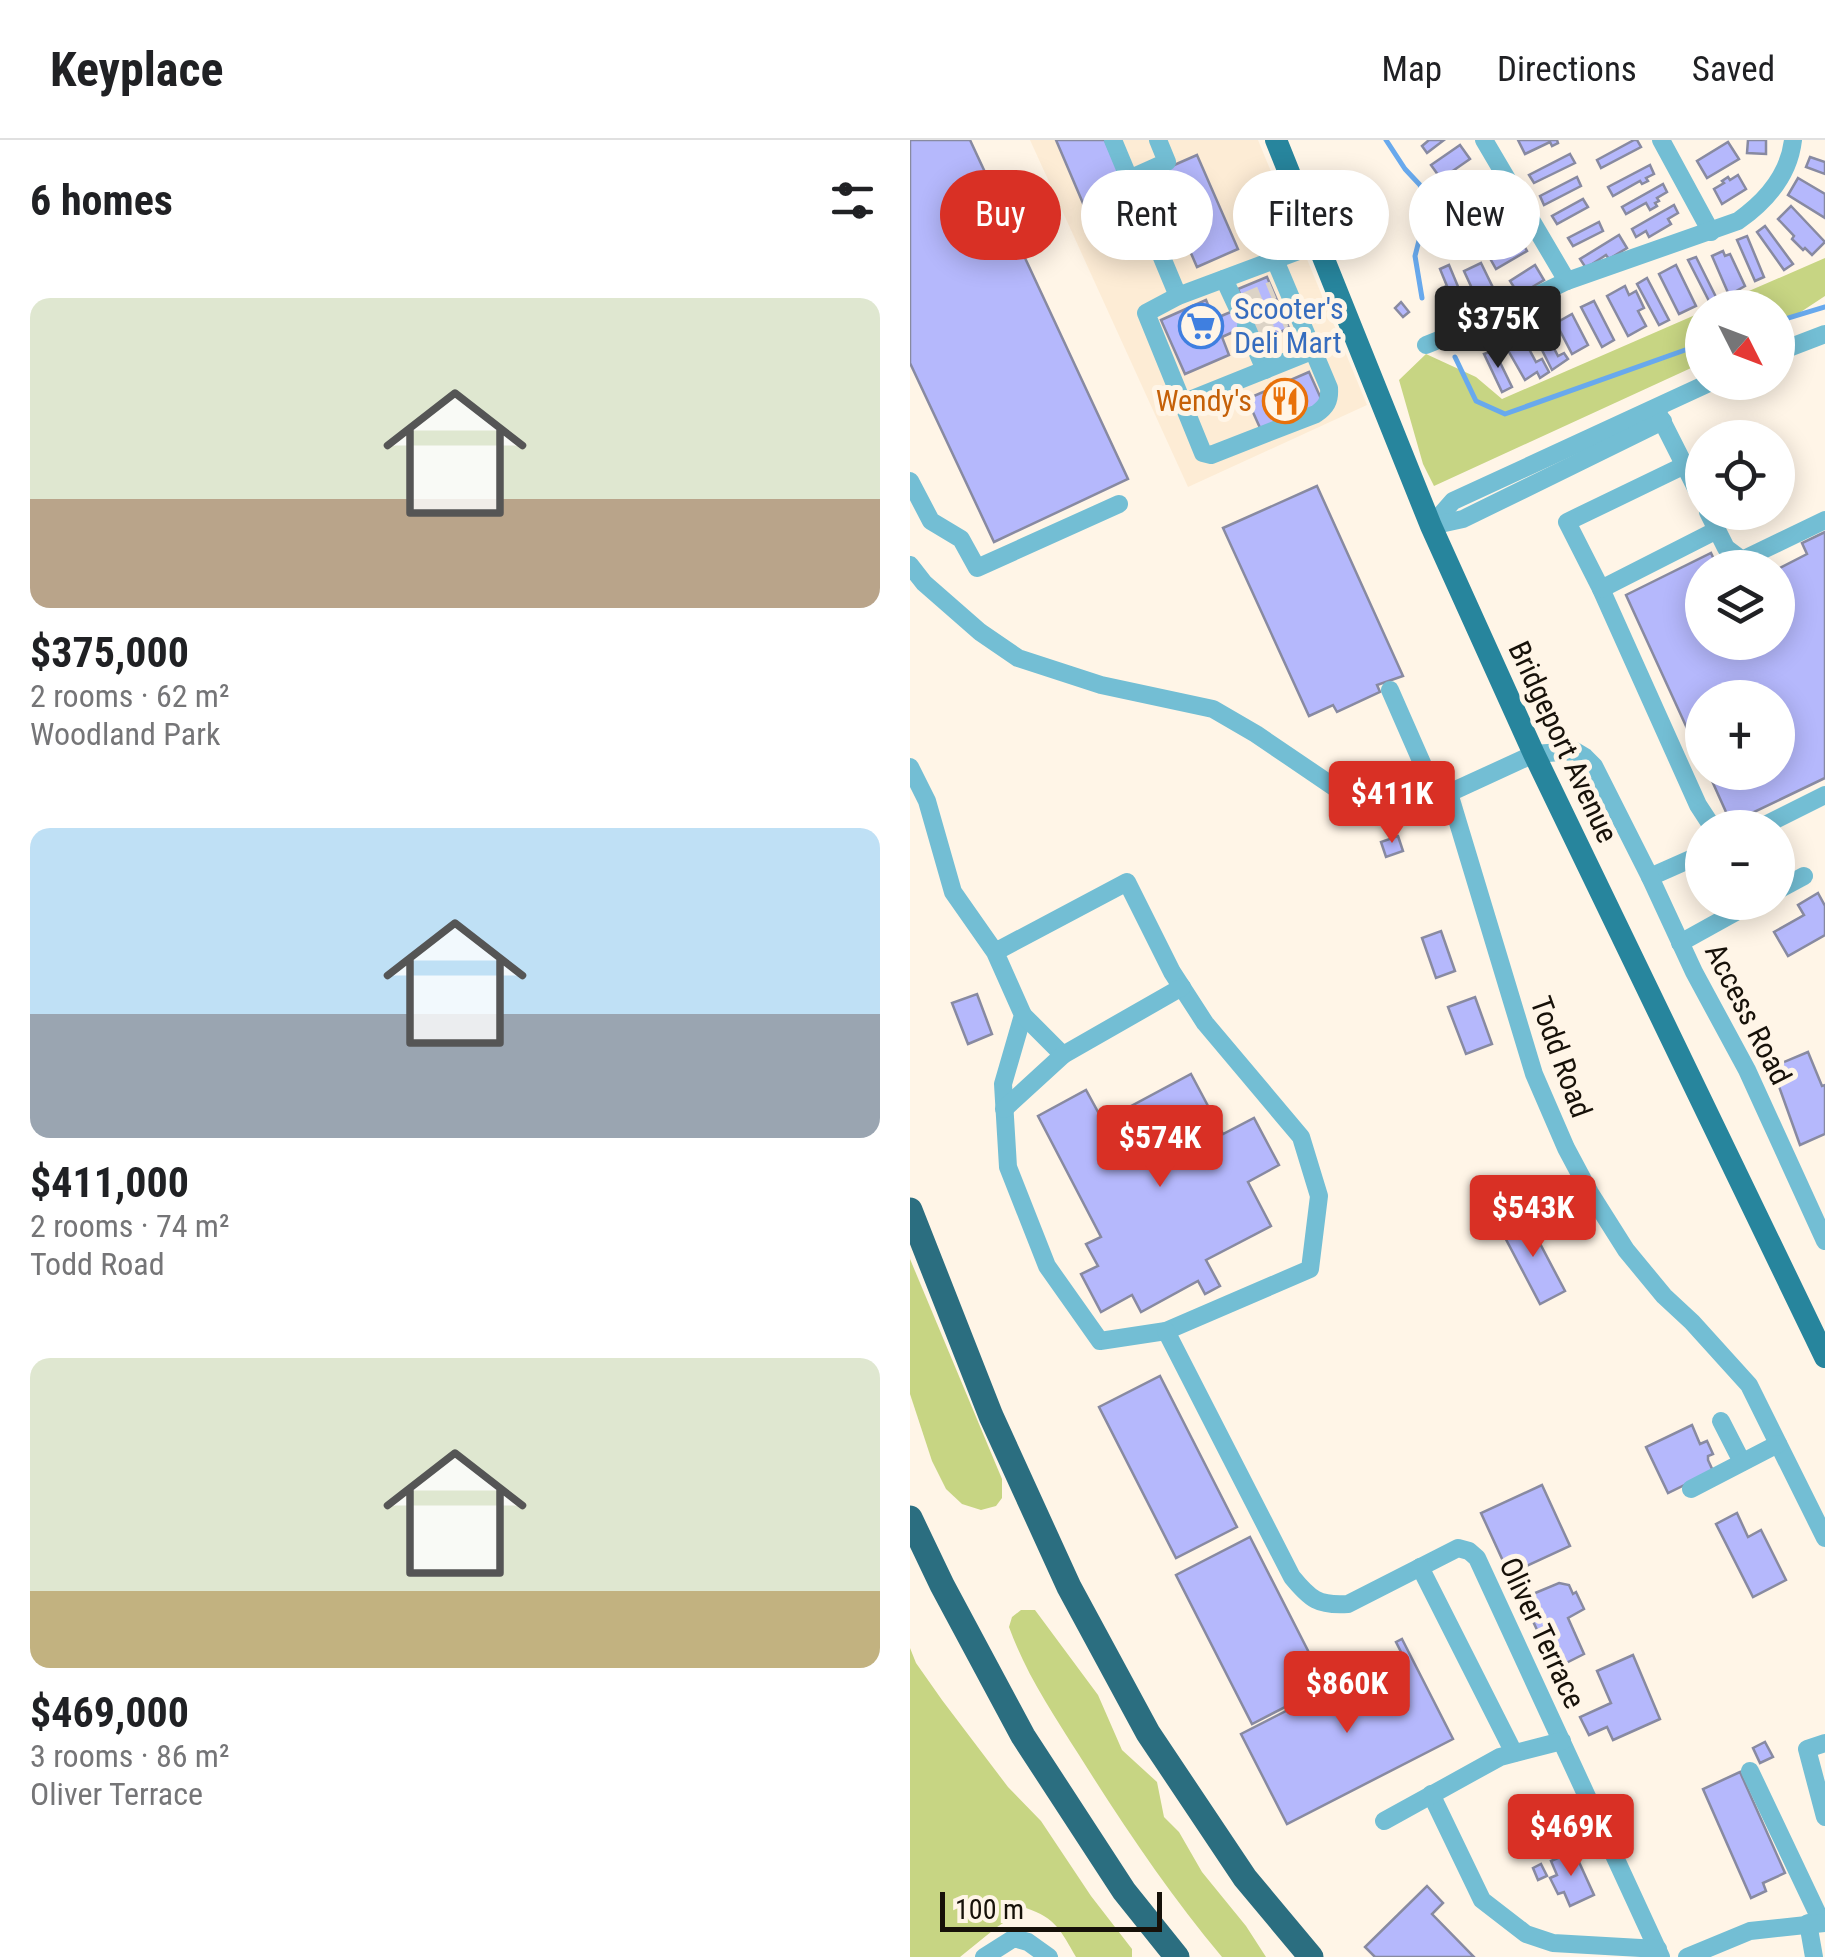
<!DOCTYPE html>
<html lang="en">
<head>
<meta charset="utf-8">
<style>
  :root { --surface:#fff; --page:#f2f2f2; --text:#202124; --muted:#757577; --line:#e0e0e0; --accent:#d93025 }
  body { margin:0; font-family:"Roboto Condensed",sans-serif; background:var(--page); color:var(--text); height:100vh; display:flex; flex-direction:column; font-size:38px; white-space:nowrap }
  * { box-sizing:border-box; margin:0 }
  p { font-size:32px; color:var(--muted) }
  .icon { flex:none; width:55px; height:55px; fill:none; stroke:currentColor; stroke-width:2; stroke-linecap:round; stroke-linejoin:round }
  .map { position:relative; flex:1; overflow:hidden }
  .side { display:flex; flex-direction:column; background:var(--surface); width:910px }
  .side>* { flex:none }
  .guide { position:absolute; left:30px; top:30px; width:735px; height:90px; display:flex; gap:20px }
  .needle { width:65px; rotate:132deg }
  .fabs { position:absolute; left:775px; top:150px; display:grid; gap:20px }
  .fabs a { display:grid; place-items:center; width:110px; height:110px; border-radius:50%; background:var(--surface); box-shadow:0 5px 25px #0003; font-size:50px }
  .scale { position:absolute; left:30px; bottom:25px; width:222px; box-sizing:border-box; padding-left:10px; border:5px solid #171109; border-top:0; font-size:28px; line-height:35px; white-space:nowrap; color:#171109; -webkit-text-stroke:8px #fff5e7; paint-order:stroke }
  .price { position:absolute; translate:-50% -85px; padding:0 22px; border-radius:10px; background:var(--accent); color:#fff; font-size:32px; line-height:65px; filter:drop-shadow(0 2px 5px #0008) }
  .price::after { content:''; position:absolute; left:50%; top:60px; width:30px; height:22px; margin-left:-15px; background:inherit; clip-path:polygon(0 0,100% 0,50% 100%) }
  .price.on { background:#222; color:#fff }
  ul { padding:0; list-style:none }
  li { display:grid; align-content:center; gap:20px; height:530px; padding:0 30px }
  li span { display:grid; place-items:center; height:310px; border-radius:20px; color:#555 }
  li>.icon { margin-inline-start:auto }
  span .icon { width:180px; height:180px; fill:#fffc; stroke-width:1 }
  li b { font-size:42px }
  h2 { display:flex; justify-content:space-between; align-items:center; height:120px; padding:0 30px; font-size:42px }
  .chip { padding:0 35px; border-radius:45px; background:var(--surface); box-shadow:0 5px 25px #0003; font-size:35px; line-height:90px }
  .chip.on { background:var(--accent); color:#fff }
  header { display:flex; align-items:center; gap:60px; box-sizing:border-box; height:140px; padding:0 50px; background:var(--surface); border-bottom:2px solid var(--line) }
  header strong { font-size:48px }
  nav { display:flex; gap:55px; margin-inline-start:auto; font-size:35px }
  main { display:flex; flex:1; min-height:0 }
  .map>svg:first-child { display:block }
</style>
</head>
<body>
<header>
<strong>Keyplace</strong>
<nav><a>Map</a><a>Directions</a><a>Saved</a></nav>
</header>
<main>
<section class="side">
<h2>6 homes<svg class="icon" aria-label="filters" viewBox="0 0 24 24"><path d="M4 7h16M4 17h16"/><circle cx="9" cy="7" r="2"/><circle cx="15" cy="17" r="2"/></svg></h2>
<ul>
<li><span style="background:linear-gradient(#dfe7d0 65%,#b9a48a 0)"><svg class="icon" aria-label="home" viewBox="0 0 24 24"><path d="M3 11l9-7 9 7M6 9v11h12V9"/></svg></span><div><b>$375,000</b><p>2 rooms · 62 m²</p><p>Woodland Park</p></div></li>
<li><span style="background:linear-gradient(#bfe0f5 60%,#9aa5b1 0)"><svg class="icon" aria-label="home" viewBox="0 0 24 24"><path d="M3 11l9-7 9 7M6 9v11h12V9"/></svg></span><div><b>$411,000</b><p>2 rooms · 74 m²</p><p>Todd Road</p></div></li>
<li><span style="background:linear-gradient(#dfe7d0 75%,#c2b280 0)"><svg class="icon" aria-label="home" viewBox="0 0 24 24"><path d="M3 11l9-7 9 7M6 9v11h12V9"/></svg></span><div><b>$469,000</b><p>3 rooms · 86 m²</p><p>Oliver Terrace</p></div></li>
</ul>
</section>
<div class="map">
<svg width="915" height="1817" viewBox="0 0 915 1817">
  <rect width="100%" height="100%" fill="#fff5e7"/>
  <path fill="#fdecd5" d="M120 0H348L457 265 278 347Z"/>
  <g fill="#c7d583">
    <path d="M915 118V156L868 187V168L802 167Z"/>
    <path d="M792 172V223L524 346 513 324 489 240 516 214 566 237 592 259Z"/>
    <path d="M0 1119 92 1339V1358L86 1366 71 1370 52 1364 36 1349 22 1321 0 1254Z"/>
    <path d="M111 1470H125L188 1555 212 1610 247 1642 254 1677 269 1692 292 1732 336 1786 356 1817H312C259 1754 213 1685 169 1615 143 1574 116 1534 99 1487L102 1477Z"/>
    <path d="M0 1508 6 1523 32 1560 98 1647 131 1681 181 1756 222 1809V1817H166C151 1791 146 1778 116 1768L87 1787 50 1817H0Z"/>
  </g>
  <g fill="none" stroke-linecap="round" stroke-linejoin="round">
    <g stroke="#68a9ed" stroke-width="5">
      <path d="M476 0 495 29 510 45 517 69 505 116 512 158"/>
      <path d="M868 181 915 167"/>
      <path d="M545 217 566 261 595 274 792 204"/>
    </g>
  </g>
  <g fill="#b5b8fc" stroke="#888aa1" stroke-width="2.5">
    <path d="M0 0H60L218 339 84 402 0 223Z"/>
    <path d="M146 0H195L226 71 184 89Z"/>
    <path d="M519 0H534L517 13 512 6Z"/>
    <path d="M608 0H647L648 3 642 6 640 2 615 14Z"/>
    <path d="M724 0H727L731 7 691 28 687 20Z"/>
    <path d="M838 0H856V14L837 13Z"/>
    <path d="M818 2 829 19 797 38 787 21Z"/>
    <path d="M550 5 560 19 531 39 521 25Z"/>
    <path d="M660 14 665 23 624 43 619 35Z"/>
    <path d="M287 15 328 109 287 127 246 33Z"/>
    <path d="M900 17 915 22V34L896 27Z"/>
    <path d="M740 25 744 34 736 38 738 41 732 44 730 41 703 56 698 47Z"/>
    <path d="M428 32 442 53 427 63 413 41Z"/>
    <path d="M564 32 574 46 549 63 545 57 535 63 530 56Z"/>
    <path d="M828 35 836 49 812 64 804 49 814 43 812 41 818 37 820 40Z"/>
    <path d="M667 37 671 46 634 65 630 56Z"/>
    <path d="M888 38 915 54V78L878 55Z"/>
    <path d="M753 44 757 52 747 58 749 61 745 63 747 66 740 70 736 63 716 74 712 67Z"/>
    <path d="M578 51 583 59 578 62 581 67 564 78 561 73 546 83 541 76Z"/>
    <path d="M673 59 678 67 647 84 642 76Z"/>
    <path d="M764 65 768 73 758 79 761 84 739 97 736 91 726 97 722 89Z"/>
    <path d="M881 66 915 102 902 115 895 108 893 110 882 99 884 96 868 79Z"/>
    <path d="M594 75 599 83 550 111 545 103Z"/>
    <path d="M689 82 693 91 663 106 658 98Z"/>
    <path d="M855 86 883 124 874 130 847 92Z"/>
    <path d="M608 95 617 111 586 129 577 113Z"/>
    <path d="M709 95 717 108 699 119 696 115 676 128 670 119Z"/>
    <path d="M837 96 854 137 845 141 827 100Z"/>
    <path d="M813 111 815 116 820 114 835 146 819 155 802 116Z"/>
    <path d="M786 117 807 159 800 163 778 120Z"/>
    <path d="M571 123 589 160 571 168 554 131Z"/>
    <path d="M539 125 557 168 548 172 547 170 542 172 532 148 537 146 530 129Z"/>
    <path d="M625 125 634 140 609 155 600 141Z"/>
    <path d="M766 125 786 166 769 174 749 134Z"/>
    <path d="M357 137 379 188 350 201 343 183 312 197 319 215 275 234 251 180 296 160 304 179 335 166 328 149Z"/>
    <path d="M737 138 759 180 749 185 727 144Z"/>
    <path d="M715 146 719 155 726 151 734 168 728 171 736 186 718 196 697 156Z"/>
    <path d="M684 161 704 200 692 207 671 167Z"/>
    <path d="M491 162 499 172 493 177 485 168Z"/>
    <path d="M662 174 678 205 662 214 646 183Z"/>
    <path d="M633 187 648 216 654 213 658 219 642 230 623 192Z"/>
    <path d="M612 196 626 222 632 219 639 232 630 238 627 232 615 240 595 205Z"/>
    <path d="M584 210 602 247 592 252 574 214Z"/>
    <path d="M399 232 413 263 351 290 337 259Z"/>
    <path d="M407 346 493 536 467 545 470 552 427 572 423 565 399 576 313 388Z"/>
    <path d="M915 392V638L821 683 798 632H868V558H792V621L716 455 801 413 808 428H792V502H868V429L897 414 892 403Z"/>
    <path d="M488 696 493 711 476 717 471 702Z"/>
    <path d="M908 753 915 766V795L878 816 864 792 894 775 888 765Z"/>
    <path d="M531 791 545 831 526 838 512 798Z"/>
    <path d="M67 854 82 894 58 904 42 863Z"/>
    <path d="M565 857 582 904 556 914 538 867Z"/>
    <path d="M898 912 912 946 915 945V994L890 1005 862 927Z"/>
    <path d="M281 934 313 994 344 978 369 1025 338 1042 361 1086 296 1120 310 1146 295 1154 288 1141 231 1172 222 1155 191 1172 171 1134 188 1126 176 1104 191 1097 128 976 176 950 193 981Z"/>
    <path d="M615 1075 655 1151 630 1164 590 1088Z"/>
    <path d="M250 1236 327 1387 266 1418 189 1267Z"/>
    <path d="M782 1285 790 1304 797 1301 803 1314 798 1316V1320L803 1331 758 1353 736 1307Z"/>
    <path d="M632 1345 660 1406 599 1434 571 1373Z"/>
    <path d="M827 1373 838 1397 851 1390 876 1440 843 1457 806 1384Z"/>
    <path d="M340 1397 416 1546 342 1584 266 1435Z"/>
    <path d="M649 1443 659 1445 663 1454 666 1452 674 1469 658 1478 674 1514 650 1526 634 1490 628 1492 621 1477 627 1474 618 1456Z"/>
    <path d="M492 1499 543 1599 377 1684 331 1594 491 1512 486 1502Z"/>
    <path d="M723 1515 750 1579 703 1600 697 1587 679 1595 670 1577 701 1563 687 1531Z"/>
    <path d="M855 1602 863 1617 850 1623 843 1608Z"/>
    <path d="M830 1632 875 1733 853 1743 856 1751 841 1758 793 1649Z"/>
    <path d="M664 1711 684 1755 660 1766 654 1752 648 1754 640 1738 647 1735 641 1721Z"/>
    <path d="M631 1724 637 1736 628 1740 623 1728Z"/>
    <path d="M517 1746 533 1763 522 1774 564 1817H465L455 1807Z"/>
  </g>
  <g fill="none" stroke-linecap="round" stroke-linejoin="round">
    <g stroke="#dcd3c6" stroke-width="18" stroke-dasharray="18 9" stroke-linecap="butt">
      <path d="M334 162 363 150"/>
      <path d="M346 190 375 178"/>
    </g>
    <g stroke="#73bed4" stroke-width="18">
      <path d="M203 0 268 156"/>
      <path d="M574 0 657 141"/>
      <path d="M751 0 801 92"/>
      <path d="M219 39 257 22 248 0"/>
      <path d="M365 120 419 248C420 261 416 267 406 274L301 315 293 313 236 173 268 156 407 104"/>
      <path d="M314 139 328 169"/>
      <path d="M336 186 355 230"/>
      <path d="M516 205 561 187 657 141 828 81C855 62 879 35 883 0"/>
      <path d="M868 212 915 194"/>
      <path d="M272 263 402 211"/>
      <path d="M748 273 792 360"/>
      <path d="M775 325 657 382 691 449 788 665 803 688"/>
      <path d="M0 341 21 381 51 399 67 428 209 364"/>
      <path d="M798 372 816 408 832 420 915 380"/>
      <path d="M521 386 543 361 801 242"/>
      <path d="M521 386 553 379 753 281"/>
      <path d="M0 425 14 443 70 492 108 518 191 545 303 569 346 594 424 647 465 654 539 653"/>
      <path d="M691 449 807 390"/>
      <path d="M480 550 519 639 538 653"/>
      <path d="M0 627 17 661 43 752 85 812 113 875 93 944 98 1027 137 1126 190 1201 256 1191 400 1129 409 1056 391 997 295 883 262 832 217 742 85 812"/>
      <path d="M849 688 915 655"/>
      <path d="M740 737 792 714"/>
      <path d="M868 750 894 736"/>
      <path d="M770 803 844 762"/>
      <path d="M113 875 153 915 272 847"/>
      <path d="M94 969 153 915"/>
      <path d="M915 1101 837 930 784 832 740 737 684 626 675 617 665 611 624 614 539 653 624 934 656 1008 680 1053 716 1110 754 1156 782 1182 839 1245 915 1398"/>
      <path d="M256 1191 382 1437C400 1459 408 1466 438 1464L548 1408 559 1411 567 1418 751 1817"/>
      <path d="M811 1281 832 1322"/>
      <path d="M781 1349 868 1304"/>
      <path d="M510 1427 604 1613"/>
      <path d="M915 1603 897 1609 915 1677"/>
      <path d="M840 1631 912 1783"/>
      <path d="M521 1654 572 1760 616 1794 643 1803 748 1809"/>
      <path d="M474 1681 590 1617 652 1601"/>
      <path d="M898 1783 904 1817"/>
      <path d="M74 1817 104 1798 118 1802 139 1817"/>
      <path d="M777 1817 840 1791 915 1783"/>
    </g>
    <path stroke="#27859d" stroke-width="22" d="M366 0 521 386 624 614 915 1217"/>
    <g stroke="#2b6e80" stroke-width="25">
      <path d="M0 1070 81 1276 159 1447 238 1593 335 1738 401 1817"/>
      <path d="M0 1378 32 1445 113 1596 214 1751 267 1817"/>
    </g>
  </g>
  <defs>
    <symbol id="supermarket-ring" viewBox="-11 -11 22 22"><circle r="9.5" fill="#fff5e7" stroke="#3f7fe0" stroke-width="1.5"/><path d="M-6-5.5h2.5l.6 2H6L4.5 2H-2.5L-4.4-4H-6ZM-1.5 3.2a1.3 1.3 0 1 0 .1 0ZM3 3.2a1.3 1.3 0 1 0 .1 0Z" fill="#3f7fe0"/></symbol>
    <symbol id="restaurant-ring" viewBox="-11 -11 22 22"><circle r="9.5" fill="#fff5e7" stroke="#e8710a" stroke-width="1.5"/><path d="M-5-6h1v4h1v-4h1v4h1v-4h1v5L-1.5 .5V6h-2V.5L-5-1ZM5-6V6H3V1.5H1.5Q1.5-4 5-6Z" fill="#e8710a"/></symbol>
  </defs>
  <g fill-rule="evenodd">
    <use href="#supermarket-ring" x="266" y="161" width="50" height="50"/>
    <use href="#restaurant-ring" x="350" y="236" width="50" height="50"/>
  </g>
  <g text-anchor="middle" stroke-width="10" stroke-linejoin="round" paint-order="stroke">
    <g font-size="30" fill="#366cbe" stroke="#fff5e7" text-anchor="start">
      <text x="324" y="179">Scooter's<tspan x="324" dy="34">Deli Mart</tspan></text>
    </g>
    <g font-size="30" fill="#c56008" stroke="#fff5e7" text-anchor="end">
      <text x="342" y="271">Wendy's</text>
    </g>
    <g font-size="30" fill="#171109" stroke="#fff5e7">
      <text transform="translate(653 602) rotate(65)" y="10">Bridgeport Avenue</text>
      <text transform="translate(838 874) rotate(63)" y="10">Access Road</text>
      <text transform="translate(651 917) rotate(70)" y="10">Todd Road</text>
      <text transform="translate(632 1493) rotate(65)" y="10">Oliver Terrace</text>
    </g>
  </g>
</svg>
<div class="fabs">
<a><svg class="needle" viewBox="-14 -14 28 28"><path d="M0-13l5 13h-10z" fill="#e53935"/><path d="M0 13l5-13h-10z" fill="#757577"/></svg></a>
<a><svg class="icon" aria-label="locate" viewBox="0 0 24 24"><circle cx="12" cy="12" r="6"/><path d="M12 2v4M12 18v4M2 12h4M18 12h4"/></svg></a>
<a><svg class="icon" aria-label="layers" viewBox="0 0 24 24"><path d="M12 4l9 5-9 5-9-5zM3 14l9 5 9-5"/></svg></a>
<a>+</a>
<a>−</a>
</div>
<div class="scale">100 m</div>
<b class="price on" style="left:588px;top:231px">$375K</b>
<b class="price" style="left:482px;top:706px">$411K</b>
<b class="price" style="left:250px;top:1050px">$574K</b>
<b class="price" style="left:623px;top:1120px">$543K</b>
<b class="price" style="left:437px;top:1596px">$860K</b>
<b class="price" style="left:661px;top:1739px">$469K</b>
<div class="guide">
<a class="chip on">Buy</a>
<a class="chip">Rent</a>
<a class="chip">Filters</a>
<a class="chip">New</a>
</div>
</div>
</main>
</body>
</html>
